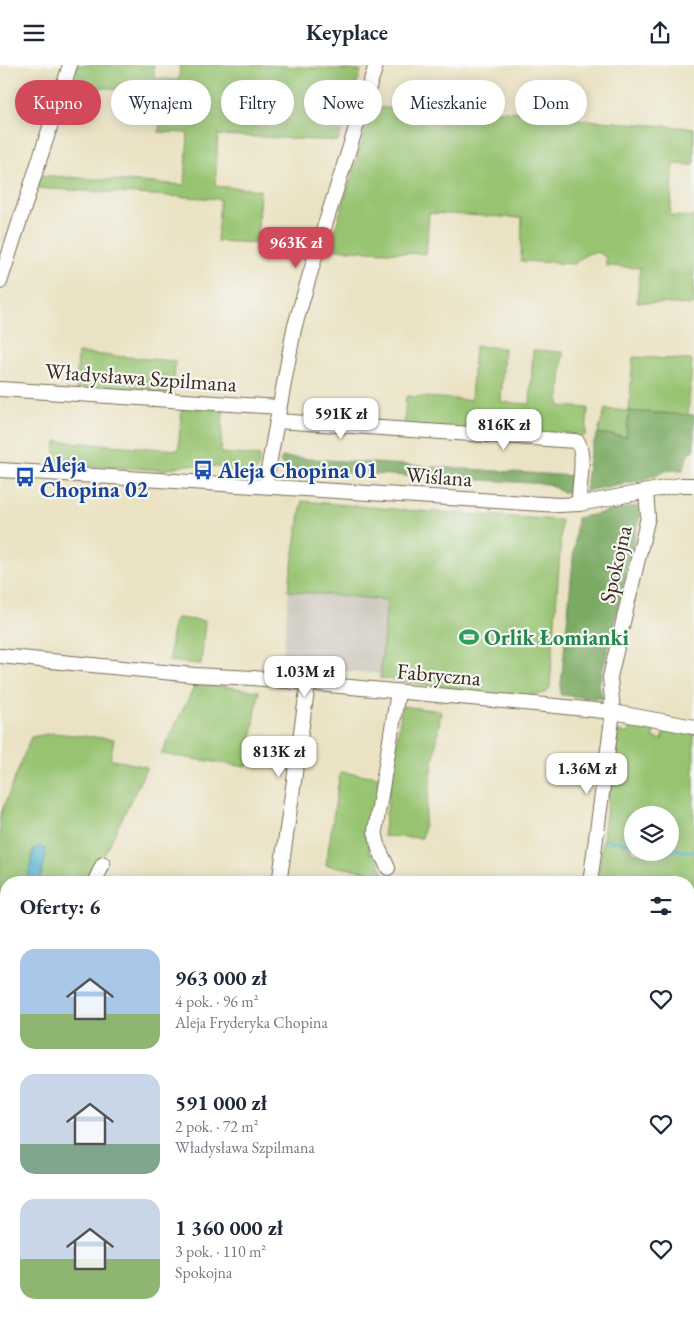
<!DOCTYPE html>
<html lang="pl">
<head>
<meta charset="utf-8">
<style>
  :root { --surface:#fff; --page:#f2f2f3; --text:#1f2937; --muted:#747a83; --accent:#d1495b }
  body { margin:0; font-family:"EB Garamond",serif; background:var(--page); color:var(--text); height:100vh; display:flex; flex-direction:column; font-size:19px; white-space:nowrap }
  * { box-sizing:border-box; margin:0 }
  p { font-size:16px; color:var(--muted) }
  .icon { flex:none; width:28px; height:28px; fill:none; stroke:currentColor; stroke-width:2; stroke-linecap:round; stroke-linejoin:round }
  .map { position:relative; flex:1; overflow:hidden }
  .drawer { position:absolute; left:0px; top:811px; width:695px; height:446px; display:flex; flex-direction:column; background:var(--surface); border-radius:20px 20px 0 0; box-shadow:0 2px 12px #0003 }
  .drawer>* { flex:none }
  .banner { position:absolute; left:15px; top:15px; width:665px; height:45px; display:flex; gap:10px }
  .buttons { position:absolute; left:624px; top:741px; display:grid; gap:10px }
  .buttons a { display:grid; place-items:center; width:55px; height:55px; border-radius:50%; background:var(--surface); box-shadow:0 2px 12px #0003; font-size:25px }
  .price { position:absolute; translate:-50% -42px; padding:0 11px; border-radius:10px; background:#fff; color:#222; font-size:16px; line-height:32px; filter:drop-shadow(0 1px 2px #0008) }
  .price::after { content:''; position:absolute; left:50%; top:30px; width:15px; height:11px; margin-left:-8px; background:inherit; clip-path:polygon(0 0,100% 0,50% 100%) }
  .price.current { background:var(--accent); color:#fff }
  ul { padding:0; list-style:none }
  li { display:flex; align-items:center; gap:15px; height:125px; padding:0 20px }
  li span { display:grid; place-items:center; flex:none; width:140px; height:100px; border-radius:15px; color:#555 }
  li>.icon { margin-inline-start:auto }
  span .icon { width:60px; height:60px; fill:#fffc; stroke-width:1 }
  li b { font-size:21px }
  h2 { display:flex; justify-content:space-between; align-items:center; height:60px; padding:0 20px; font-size:21px }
  .chip { padding:0 18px; border-radius:22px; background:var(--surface); box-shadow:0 2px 12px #0003; font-size:18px; line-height:45px }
  .chip.current { background:var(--accent); color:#fff }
  header { display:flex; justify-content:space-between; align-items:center; height:65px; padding:0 20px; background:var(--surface); font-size:22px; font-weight:700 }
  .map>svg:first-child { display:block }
</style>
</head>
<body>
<header><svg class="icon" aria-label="menu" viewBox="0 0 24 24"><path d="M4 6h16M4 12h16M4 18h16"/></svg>Keyplace<svg class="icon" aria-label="share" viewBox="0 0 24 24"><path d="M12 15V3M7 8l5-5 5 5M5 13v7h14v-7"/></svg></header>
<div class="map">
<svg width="694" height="1257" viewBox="0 0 694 1257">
  <rect width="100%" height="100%" fill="#f6f6f2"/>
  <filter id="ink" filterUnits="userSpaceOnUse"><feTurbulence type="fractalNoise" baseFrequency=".02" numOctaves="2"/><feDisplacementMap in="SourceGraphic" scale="10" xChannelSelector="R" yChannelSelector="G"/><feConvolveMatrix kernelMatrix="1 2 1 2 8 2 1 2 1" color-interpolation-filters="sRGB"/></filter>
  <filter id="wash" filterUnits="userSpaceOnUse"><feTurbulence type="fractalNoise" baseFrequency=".0096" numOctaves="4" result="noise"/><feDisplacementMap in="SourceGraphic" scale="20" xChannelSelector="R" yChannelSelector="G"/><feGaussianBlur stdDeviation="1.12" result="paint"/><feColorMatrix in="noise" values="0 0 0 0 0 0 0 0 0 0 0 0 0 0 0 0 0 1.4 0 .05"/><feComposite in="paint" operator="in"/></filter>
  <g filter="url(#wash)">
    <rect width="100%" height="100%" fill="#eae2c2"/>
    <path fill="#c9c3b8" d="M289 526 387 535 381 609 279 600 280 594 283 593Z"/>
    <g fill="#98c472" stroke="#6a7748" fill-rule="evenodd">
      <path d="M74 0H154V13L179 15 180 0H270L361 6 338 76 218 70 215 121 260 125 257 178 217 176 220 134 34 123 37 110 185 120 188 68 159 67 163 28 67 20Z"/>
      <path d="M373 42 491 51 492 45 573 51V54L694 63V100L674 99 670 151 694 152V240L637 237 640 203 606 201V193L600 188C589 186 582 191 575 199L521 196 522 153 429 148 426 189 329 184Z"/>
      <path d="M475 281 504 283 501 337 530 339 533 285 563 287 559 341 588 343 586 370 577 373 404 361 406 331 471 335Z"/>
      <path d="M78 288 175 296 173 331 76 324Z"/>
      <path d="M633 292 692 295 688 350 629 346 626 372 598 368 605 344 629 346Z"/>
      <path d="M182 343 223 345 221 388 260 391 258 403 250 410 223 405 219 402 187 400 164 405 54 399 56 376 178 385Z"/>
      <path d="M302 436 404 445 561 455 560 488 550 622 546 628 511 633 380 613 387 535 288 526Z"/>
      <path d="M177 553 205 556 201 599 169 596 173 559Z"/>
      <path d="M196 618 259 626 247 702 161 689Z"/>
      <path d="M402 641 441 646 422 773 383 771Z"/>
      <path d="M634 658 655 664 653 673 662 675 664 666 694 669V841L689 840V818H597L617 666 629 669V660ZM632 750H670V788H632Z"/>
      <path d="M53 668 114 674 110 694 147 702 91 817H39L46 792 33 785 27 817 6 818V965L0 966V751L31 672Z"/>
      <path d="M340 707 380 712 369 788H375L384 809 326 800Z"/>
      <path d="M689 1043 694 1044V1089L692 1091H694V1137L689 1136Z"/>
      <path d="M0 1057 6 1058V1251H467L464 1257H0Z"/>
      <path d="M689 1202 694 1203V1257H474L476 1251H689Z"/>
    </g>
    <g fill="#7aaa64" stroke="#5a6a41">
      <path d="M629 346 694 350V386H689L683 405H669L642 415 585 426C587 405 589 386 598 368L626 372Z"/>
      <path d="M282 392 574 411 573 427H562L548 419 287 404 280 397Z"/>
      <path d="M637 441 641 445 599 620 603 634 560 630 577 453Z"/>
      <path d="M689 927 694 928V995L689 994Z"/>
    </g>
    <path fill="#4eadcd" stroke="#446c76" d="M37 782H41L45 784 46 792 39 817H27L33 785Z"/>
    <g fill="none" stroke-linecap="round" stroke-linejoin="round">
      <g stroke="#4eadcd" stroke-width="3">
        <path d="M603 775 632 779"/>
        <path d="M670 784 694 787"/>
        <path d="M0 927 6 929"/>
      </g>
    </g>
  </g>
  <g filter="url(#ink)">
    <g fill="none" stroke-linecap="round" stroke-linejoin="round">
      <defs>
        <g id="minor">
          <path d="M0 217 70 0"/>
          <path d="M0 324 279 342"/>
          <path d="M277 356 575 376 578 377C586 396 578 419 579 439"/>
          <path d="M0 405 559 440 579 439 680 420H694"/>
          <path d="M265 421 294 264 317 185 376 0"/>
          <path d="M0 591 194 610 253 613 556 641 613 647 694 662"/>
          <path d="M388 803 379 784 375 766 398 627"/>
          <path d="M280 812 308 619"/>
          <path d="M94 818 103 799"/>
          <path d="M590 818 613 647 610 612 648 452 646 427"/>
          <path d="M0 972 6 973"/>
          <path d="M0 1018 6 1010"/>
          <path d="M689 1035 694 1036"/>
          <path d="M470 1257 472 1251"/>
        </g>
      </defs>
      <use href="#minor" stroke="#786a57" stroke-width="16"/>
      <use href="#minor" stroke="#fff" stroke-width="14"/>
    </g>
  </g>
  <defs>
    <symbol id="bus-bare" viewBox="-9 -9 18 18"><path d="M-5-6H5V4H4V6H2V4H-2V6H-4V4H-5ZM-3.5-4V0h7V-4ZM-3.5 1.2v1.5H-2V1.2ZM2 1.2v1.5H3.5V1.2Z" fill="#1a4fb4" stroke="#f6f6f2" stroke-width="2.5" paint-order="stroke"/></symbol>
    <symbol id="stadium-bare" viewBox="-9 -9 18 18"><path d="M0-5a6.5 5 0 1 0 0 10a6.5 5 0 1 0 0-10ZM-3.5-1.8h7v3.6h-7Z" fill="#2e9e5b" stroke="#f6f6f2" stroke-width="2.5" paint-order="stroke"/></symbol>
  </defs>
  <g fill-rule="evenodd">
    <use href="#bus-bare" x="189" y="391" width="28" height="28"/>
    <use href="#bus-bare" x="11" y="398" width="28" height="28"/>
    <use href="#stadium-bare" x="455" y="558" width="28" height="28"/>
  </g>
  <g text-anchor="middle" stroke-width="4.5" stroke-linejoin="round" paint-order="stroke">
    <g font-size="22" fill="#3b2a1e" stroke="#f6f6f2">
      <text transform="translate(141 312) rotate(4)" y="8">Władysława Szpilmana</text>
      <text transform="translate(439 411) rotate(4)" y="8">Wiślana</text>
      <text transform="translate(615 499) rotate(-77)" y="8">Spokojna</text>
      <text transform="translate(439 609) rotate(5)" y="8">Fabryczna</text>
    </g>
    <g font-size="22" font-weight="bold" fill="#164399" stroke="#f6f6f2" text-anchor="start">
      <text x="40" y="407">Aleja<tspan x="40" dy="25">Chopina 02</tspan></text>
      <text x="218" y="413">Aleja Chopina 01</text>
    </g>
    <g font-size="22" font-weight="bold" fill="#27864d" stroke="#f6f6f2" text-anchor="start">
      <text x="484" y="580">Orlik Łomianki</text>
    </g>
  </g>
</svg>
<div class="buttons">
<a><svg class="icon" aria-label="layers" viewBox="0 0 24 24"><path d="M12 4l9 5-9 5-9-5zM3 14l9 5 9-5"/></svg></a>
</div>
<b class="price current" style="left:296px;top:204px">963K zł</b>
<b class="price" style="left:341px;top:375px">591K zł</b>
<b class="price" style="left:504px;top:386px">816K zł</b>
<b class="price" style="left:305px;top:633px">1.03M zł</b>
<b class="price" style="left:279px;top:713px">813K zł</b>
<b class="price" style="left:587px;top:730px">1.36M zł</b>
<div class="banner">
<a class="chip current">Kupno</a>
<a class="chip">Wynajem</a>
<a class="chip">Filtry</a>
<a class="chip">Nowe</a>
<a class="chip">Mieszkanie</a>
<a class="chip">Dom</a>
</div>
<section class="drawer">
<h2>Oferty: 6<svg class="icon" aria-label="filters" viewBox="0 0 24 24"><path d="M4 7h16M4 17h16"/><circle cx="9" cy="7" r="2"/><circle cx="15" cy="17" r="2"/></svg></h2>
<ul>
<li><span style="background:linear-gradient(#a9c7e8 65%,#8fb573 0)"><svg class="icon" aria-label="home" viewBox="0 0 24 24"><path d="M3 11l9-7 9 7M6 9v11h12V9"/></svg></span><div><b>963 000 zł</b><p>4 pok. · 96 m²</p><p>Aleja Fryderyka Chopina</p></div><svg class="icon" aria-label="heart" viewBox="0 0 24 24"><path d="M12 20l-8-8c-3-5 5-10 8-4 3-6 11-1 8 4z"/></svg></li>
<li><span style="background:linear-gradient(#c9d6e8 70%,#7fa58c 0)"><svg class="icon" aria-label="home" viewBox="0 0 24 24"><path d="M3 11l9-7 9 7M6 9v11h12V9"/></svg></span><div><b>591 000 zł</b><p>2 pok. · 72 m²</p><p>Władysława Szpilmana</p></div><svg class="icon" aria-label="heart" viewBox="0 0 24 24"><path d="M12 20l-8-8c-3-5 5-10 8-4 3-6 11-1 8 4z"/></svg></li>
<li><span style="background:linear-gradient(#c9d6e8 60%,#8fb573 0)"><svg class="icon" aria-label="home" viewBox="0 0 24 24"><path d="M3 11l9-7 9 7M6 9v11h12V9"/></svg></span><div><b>1 360 000 zł</b><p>3 pok. · 110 m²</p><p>Spokojna</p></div><svg class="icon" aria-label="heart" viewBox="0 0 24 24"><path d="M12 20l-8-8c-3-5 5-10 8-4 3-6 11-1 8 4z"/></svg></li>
</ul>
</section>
</div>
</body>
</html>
